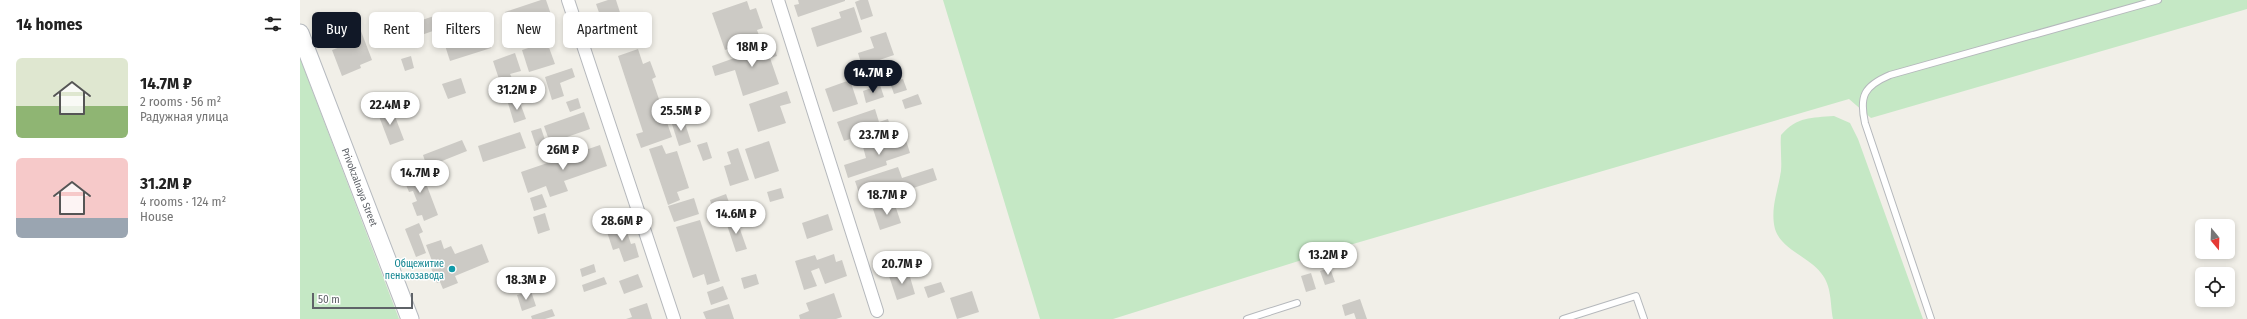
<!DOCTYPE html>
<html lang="en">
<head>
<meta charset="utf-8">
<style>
  :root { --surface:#fff; --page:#f6f6f6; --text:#222; --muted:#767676; --accent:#111827 }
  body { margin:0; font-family:"Fira Sans Condensed",sans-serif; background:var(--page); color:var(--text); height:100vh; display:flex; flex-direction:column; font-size:15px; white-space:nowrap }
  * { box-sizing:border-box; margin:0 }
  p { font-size:13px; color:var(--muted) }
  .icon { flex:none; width:22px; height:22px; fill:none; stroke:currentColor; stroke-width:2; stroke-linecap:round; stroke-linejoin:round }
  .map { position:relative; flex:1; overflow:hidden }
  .side { display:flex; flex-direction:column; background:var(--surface); width:300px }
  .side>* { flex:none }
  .guide { position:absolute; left:12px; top:12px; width:380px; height:36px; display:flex; gap:8px }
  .needle { width:26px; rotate:161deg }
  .tools { position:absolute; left:1895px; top:219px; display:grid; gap:8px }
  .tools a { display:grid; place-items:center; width:40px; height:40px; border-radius:6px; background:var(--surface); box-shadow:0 2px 6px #0003; font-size:20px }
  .scale { position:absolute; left:12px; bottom:10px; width:101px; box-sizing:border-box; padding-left:4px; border:2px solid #5f6368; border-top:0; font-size:11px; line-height:14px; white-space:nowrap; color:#5f6368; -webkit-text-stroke:3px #fff; paint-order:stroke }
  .price { position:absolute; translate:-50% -34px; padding:0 9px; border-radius:14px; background:#fff; color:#222; font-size:13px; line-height:26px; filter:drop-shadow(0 1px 2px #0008) }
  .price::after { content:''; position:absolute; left:50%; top:24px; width:12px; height:9px; margin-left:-6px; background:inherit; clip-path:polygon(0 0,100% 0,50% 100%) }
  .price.on { background:var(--accent); color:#fff }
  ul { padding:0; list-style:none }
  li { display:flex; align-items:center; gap:12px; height:100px; padding:0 16px }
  li span { display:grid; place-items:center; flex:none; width:112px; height:80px; border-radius:6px; color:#555 }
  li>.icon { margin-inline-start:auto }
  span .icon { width:48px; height:48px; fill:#fffc; stroke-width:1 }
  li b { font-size:17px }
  h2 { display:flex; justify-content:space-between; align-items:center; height:48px; padding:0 16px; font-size:17px }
  .pill { padding:0 14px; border-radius:6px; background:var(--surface); box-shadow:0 2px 6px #0003; font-size:14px; line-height:36px }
  .pill.on { background:var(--accent); color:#fff }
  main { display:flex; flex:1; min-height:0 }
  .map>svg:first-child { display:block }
</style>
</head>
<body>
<main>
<section class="side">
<h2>14 homes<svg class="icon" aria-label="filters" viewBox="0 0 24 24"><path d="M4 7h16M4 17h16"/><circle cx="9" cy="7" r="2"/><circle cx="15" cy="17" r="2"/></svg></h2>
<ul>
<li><span style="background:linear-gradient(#dfe7d0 60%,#8fb573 0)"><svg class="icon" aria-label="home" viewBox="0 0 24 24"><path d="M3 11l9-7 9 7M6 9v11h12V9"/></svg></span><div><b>14.7M ₽</b><p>2 rooms · 56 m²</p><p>Радужная улица</p></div></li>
<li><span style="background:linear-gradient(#f6c9c9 75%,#9aa5b1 0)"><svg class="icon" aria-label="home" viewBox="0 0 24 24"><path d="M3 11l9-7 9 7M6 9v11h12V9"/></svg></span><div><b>31.2M ₽</b><p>4 rooms · 124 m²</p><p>House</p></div></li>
</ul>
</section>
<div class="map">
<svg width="1947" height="319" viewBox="0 0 1947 319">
  <rect width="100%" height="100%" fill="#f1efe8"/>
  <g fill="#c5e8c5">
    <path d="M643 0H1947V9L1571 118 1549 99 1053 244 813 319H740Z"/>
    <path d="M0 58 99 319H0Z"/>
    <path d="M1534 116 1550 123 1558 139 1623 319H1533C1530 303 1532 286 1521 273 1509 257 1481 249 1475 229 1470 209 1478 191 1481 171 1482 159 1480 147 1481 135 1498 116 1511 118 1534 116Z"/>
  </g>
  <g fill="#cccac5">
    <path d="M241 0H246L255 26 215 40 205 12Z"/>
    <path d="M308 0H316L329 41 311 47 296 4Z"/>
    <path d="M498 0H545V1L498 17 494 5 499 4Z"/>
    <path d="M560 0H568L573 16 561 20 555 2Z"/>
    <path d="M447 1 450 10 456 8 463 28 457 30 460 38 425 50 412 13Z"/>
    <path d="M554 7 562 32 517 47 511 28 541 18 539 12Z"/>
    <path d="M146 12 150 25 113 38 111 31 119 29 116 22Z"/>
    <path d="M56 18 72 60 60 65 61 68 42 76 32 50 51 43 43 23Z"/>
    <path d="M181 20 191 48 150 61 141 33Z"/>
    <path d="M103 27 106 33 94 37 92 31Z"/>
    <path d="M586 32 594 55 562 66 558 53 574 48 570 37Z"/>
    <path d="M84 37 87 43 77 47 75 41Z"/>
    <path d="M471 39 477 56 470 58 479 84 443 96 435 70 415 76 412 66 440 56 437 50Z"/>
    <path d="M247 42 255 64 229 72 222 50Z"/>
    <path d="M338 49 343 64 350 61 356 77 352 79 372 137 341 148 336 134 343 132 318 56Z"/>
    <path d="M215 53 221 71 210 74 212 78 200 82 193 61Z"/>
    <path d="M111 56 114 68 105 71 101 59Z"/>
    <path d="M272 68 275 77 260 83 264 96 252 100 245 77Z"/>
    <path d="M161 78 166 93 148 99 142 84Z"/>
    <path d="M603 79 607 90 594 94 590 83Z"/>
    <path d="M550 80 558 104 533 112 525 89Z"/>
    <path d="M580 85 584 97 566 103 563 91Z"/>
    <path d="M487 91 491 103 480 106 486 123 458 132 449 104Z"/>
    <path d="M618 94 622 104 605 109 602 100Z"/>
    <path d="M278 98 281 108 270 112 266 102Z"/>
    <path d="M219 100 226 119 214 123 208 103Z"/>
    <path d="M91 106 104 140 90 145 77 111Z"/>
    <path d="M575 109 579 122 588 119 590 126 544 141 537 122Z"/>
    <path d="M284 112 290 129 250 143 244 126Z"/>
    <path d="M383 117 391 142 379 146 371 121Z"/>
    <path d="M241 128 246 143 236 146 231 131Z"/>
    <path d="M220 132 226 148 183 162 178 146Z"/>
    <path d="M604 134 610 153 586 161 587 165 548 178 544 165 566 158 563 147Z"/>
    <path d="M162 140 167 151 127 167 123 155Z"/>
    <path d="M469 141 479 171 455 179 445 149Z"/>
    <path d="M407 142 412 158 403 161 397 145Z"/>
    <path d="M300 145 307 166 264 181 268 191 250 197 246 186 228 193 221 172Z"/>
    <path d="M362 145 366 154 377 151 389 188 377 192 380 200 368 205 349 149Z"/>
    <path d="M438 148 449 180 430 186 424 166 431 164 427 152Z"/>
    <path d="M119 165 138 215 124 221 122 215 117 216 112 203 117 201 113 191 109 192 104 180 108 178 105 170Z"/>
    <path d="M598 167 602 178 633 168 637 180 563 205 555 181Z"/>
    <path d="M481 188 484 198 470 202 467 192Z"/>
    <path d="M242 194 247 207 234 211 230 198Z"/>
    <path d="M426 194 430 205 413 210 410 200Z"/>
    <path d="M394 198 399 214 374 222 368 206Z"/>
    <path d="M594 202 601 223 580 230 573 209Z"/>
    <path d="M245 213 250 230 238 234 233 217Z"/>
    <path d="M528 214 533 230 507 239 502 223Z"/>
    <path d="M436 218 447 249 436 252 426 222Z"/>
    <path d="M400 220 420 281 407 285 404 274 393 278 376 227Z"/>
    <path d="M318 222 321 231 326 229 331 244 335 243 339 257 324 262 319 248 313 250 305 226Z"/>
    <path d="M119 223 123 232 119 234 126 253 116 257 105 229Z"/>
    <path d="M141 240 144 249 151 246 155 254 182 244 189 262 155 276 158 283 143 289 140 282 137 283 129 263 132 261 126 245Z"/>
    <path d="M534 254 536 262 542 260 547 276 525 284 519 268 511 271 517 286 504 290 495 261 515 255 517 260Z"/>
    <path d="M294 264 296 272 282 277 280 269Z"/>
    <path d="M1030 268 1035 282 1025 285 1020 271Z"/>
    <path d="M608 270 615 294 597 300 589 276Z"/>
    <path d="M1011 273 1016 289 1006 292 1001 276Z"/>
    <path d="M338 274 343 287 324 294 319 281Z"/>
    <path d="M456 274 459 284 444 289 441 278Z"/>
    <path d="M304 277 307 284 284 292 282 285Z"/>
    <path d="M641 282 645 292 628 298 624 287Z"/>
    <path d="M423 286 428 299 411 305 407 292Z"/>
    <path d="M231 291 236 306 222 311 217 295Z"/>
    <path d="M672 291 679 312 657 319 650 298Z"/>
    <path d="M534 293 542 317 536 319H500L499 315 509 311 506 303Z"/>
    <path d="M1060 299 1067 319H1056L1054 313 1045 316 1042 305Z"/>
    <path d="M347 303 352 319H326L332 317 329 309Z"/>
    <path d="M429 304 434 319H406L403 312Z"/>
    <path d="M252 309 255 316 245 319H232L231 316Z"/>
  </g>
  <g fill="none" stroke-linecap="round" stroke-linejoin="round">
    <defs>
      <g id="lane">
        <path d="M947 319 997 303"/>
        <path d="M1263 319 1336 296 1344 319"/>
        <path d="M1631 319 1565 123C1559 96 1564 86 1590 75L1858 0"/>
      </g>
      <g id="street">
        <path d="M268 0 374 319"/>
        <path d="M478 0 577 311"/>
      </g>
      <path id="secondary" d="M0 33 110 319"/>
    </defs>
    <use href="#lane" stroke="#b5b8bc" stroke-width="8"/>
    <use href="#street" stroke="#b5b8bc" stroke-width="14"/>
    <use href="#secondary" stroke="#b6babf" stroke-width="19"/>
    <use href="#lane" stroke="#fff" stroke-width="6"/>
    <use href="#street" stroke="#fff" stroke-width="12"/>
    <use href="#secondary" stroke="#fff" stroke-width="17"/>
  </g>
  <circle fill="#0f9aa8" stroke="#fff" stroke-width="1.5" cx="152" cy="269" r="4"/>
  <g text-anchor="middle" stroke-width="3" stroke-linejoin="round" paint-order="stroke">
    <g font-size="10" fill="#5f6368" stroke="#fff">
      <text transform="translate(60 187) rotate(69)" y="4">Privokzalnaya Street</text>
    </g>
    <g font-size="10" fill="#0d838f" stroke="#fff" text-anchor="end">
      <text x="144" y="267">Общежитие<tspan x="144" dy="12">пенькозавода</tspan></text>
    </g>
  </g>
</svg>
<div class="tools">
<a><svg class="needle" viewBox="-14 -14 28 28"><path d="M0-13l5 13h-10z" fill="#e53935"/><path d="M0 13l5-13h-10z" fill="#767676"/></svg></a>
<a><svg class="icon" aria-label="locate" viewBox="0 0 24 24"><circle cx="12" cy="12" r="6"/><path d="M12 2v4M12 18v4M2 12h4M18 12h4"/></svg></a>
</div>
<div class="scale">50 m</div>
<b class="price" style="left:452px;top:68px">18M ₽</b>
<b class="price on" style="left:573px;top:94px">14.7M ₽</b>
<b class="price" style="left:217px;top:111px">31.2M ₽</b>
<b class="price" style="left:90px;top:126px">22.4M ₽</b>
<b class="price" style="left:381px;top:132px">25.5M ₽</b>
<b class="price" style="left:579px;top:156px">23.7M ₽</b>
<b class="price" style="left:263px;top:171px">26M ₽</b>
<b class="price" style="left:120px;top:194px">14.7M ₽</b>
<b class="price" style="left:587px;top:216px">18.7M ₽</b>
<b class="price" style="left:436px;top:235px">14.6M ₽</b>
<b class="price" style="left:322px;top:242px">28.6M ₽</b>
<b class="price" style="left:1028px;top:276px">13.2M ₽</b>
<b class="price" style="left:602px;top:285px">20.7M ₽</b>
<b class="price" style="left:226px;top:301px">18.3M ₽</b>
<div class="guide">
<a class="pill on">Buy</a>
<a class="pill">Rent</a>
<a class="pill">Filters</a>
<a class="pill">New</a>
<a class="pill">Apartment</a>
</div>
</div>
</main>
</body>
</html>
